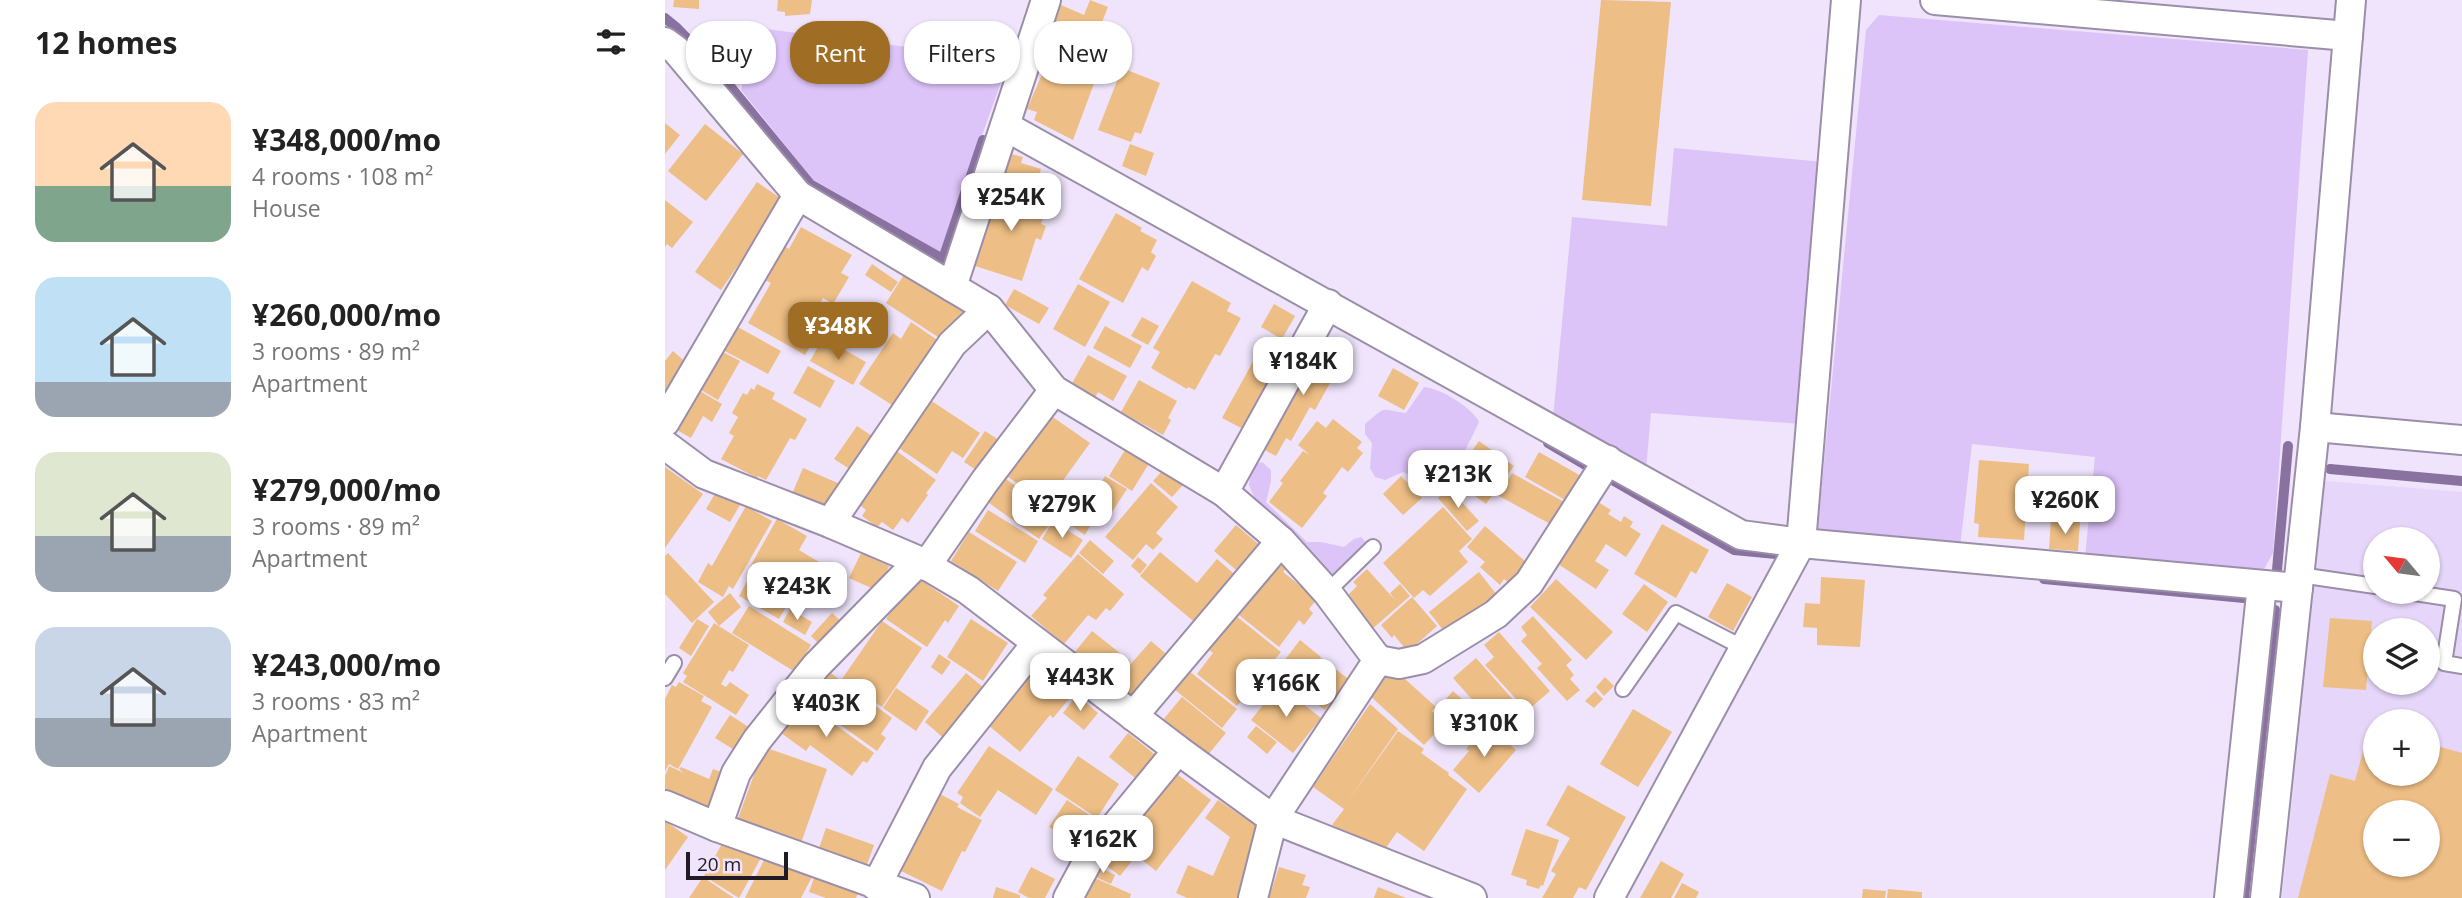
<!DOCTYPE html>
<html lang="en">
<head>
<meta charset="utf-8">
<style>
  :root { --surface:#fff; --page:#f2f2f2; --text:#222; --muted:#767676; --accent:#a06d24 }
  body { margin:0; font-family:"Open Sans",sans-serif; background:var(--page); color:var(--text); height:100vh; display:flex; flex-direction:column; font-size:26px; white-space:nowrap }
  * { box-sizing:border-box; margin:0 }
  p { font-size:23px; color:var(--muted) }
  .icon { flex:none; width:38px; height:38px; fill:none; stroke:currentColor; stroke-width:2; stroke-linecap:round; stroke-linejoin:round }
  .map { position:relative; flex:1; overflow:hidden }
  .details { display:flex; flex-direction:column; background:var(--surface); width:665px }
  .details>* { flex:none }
  .top-card { position:absolute; left:21px; top:21px; width:665px; height:63px; display:flex; gap:14px }
  .needle { width:46px; rotate:299deg }
  .tools { position:absolute; left:1698px; top:527px; display:grid; gap:14px }
  .tools a { display:grid; place-items:center; width:77px; height:77px; border-radius:50%; background:var(--surface); box-shadow:0 2px 5px #0004; font-size:35px }
  .scale { position:absolute; left:21px; bottom:18px; width:102px; box-sizing:border-box; padding-left:7px; border:4px solid #1f1a24; border-top:0; font-size:19px; line-height:24px; white-space:nowrap; color:#1f1a24; -webkit-text-stroke:5px #efe4fb; paint-order:stroke }
  .price { position:absolute; translate:-50% -60px; padding:0 16px; border-radius:14px; background:#fff; color:#222; font-size:23px; line-height:46px; filter:drop-shadow(0 2px 4px #0008) }
  .price::after { content:''; position:absolute; left:50%; top:42px; width:21px; height:16px; margin-left:-10px; background:inherit; clip-path:polygon(0 0,100% 0,50% 100%) }
  .price.active { background:var(--accent); color:#fff }
  ul { padding:0; list-style:none }
  li { display:flex; align-items:center; gap:21px; height:175px; padding:0 35px }
  li span { display:grid; place-items:center; flex:none; width:196px; height:140px; border-radius:21px; color:#555 }
  li>.icon { margin-inline-start:auto }
  span .icon { width:84px; height:84px; fill:#fffc; stroke-width:1 }
  li b { font-size:30px }
  h2 { display:flex; justify-content:space-between; align-items:center; height:84px; padding:0 35px; font-size:30px }
  .pill { padding:0 24px; border-radius:28px; background:var(--surface); box-shadow:0 2px 5px #0004; font-size:24px; line-height:63px }
  .pill.active { background:var(--accent); color:#fff }
  main { display:flex; flex:1; min-height:0 }
  .map>svg:first-child { display:block }
</style>
</head>
<body>
<main>
<section class="details">
<h2>12 homes<svg class="icon" aria-label="filters" viewBox="0 0 24 24"><path d="M4 7h16M4 17h16"/><circle cx="9" cy="7" r="2"/><circle cx="15" cy="17" r="2"/></svg></h2>
<ul>
<li><span style="background:linear-gradient(#ffd9b3 60%,#7fa58c 0)"><svg class="icon" aria-label="home" viewBox="0 0 24 24"><path d="M3 11l9-7 9 7M6 9v11h12V9"/></svg></span><div><b>¥348,000/mo</b><p>4 rooms · 108 m²</p><p>House</p></div></li>
<li><span style="background:linear-gradient(#bfe0f5 75%,#9aa5b1 0)"><svg class="icon" aria-label="home" viewBox="0 0 24 24"><path d="M3 11l9-7 9 7M6 9v11h12V9"/></svg></span><div><b>¥260,000/mo</b><p>3 rooms · 89 m²</p><p>Apartment</p></div></li>
<li><span style="background:linear-gradient(#dfe7d0 60%,#9aa5b1 0)"><svg class="icon" aria-label="home" viewBox="0 0 24 24"><path d="M3 11l9-7 9 7M6 9v11h12V9"/></svg></span><div><b>¥279,000/mo</b><p>3 rooms · 89 m²</p><p>Apartment</p></div></li>
<li><span style="background:linear-gradient(#c9d6e8 65%,#9aa5b1 0)"><svg class="icon" aria-label="home" viewBox="0 0 24 24"><path d="M3 11l9-7 9 7M6 9v11h12V9"/></svg></span><div><b>¥243,000/mo</b><p>3 rooms · 83 m²</p><p>Apartment</p></div></li>
</ul>
</section>
<div class="map">
<svg width="1797" height="898" viewBox="0 0 1797 898">
  <rect width="100%" height="100%" fill="#efe4fb"/>
  <path fill="#e6d6f9" fill-rule="evenodd" d="M1660 481 1797 492V898H1617ZM1710 539H1762V592H1710ZM1710 630H1762V682H1710ZM1710 721H1762V774H1710ZM1710 812H1762V864H1710Z"/>
  <g fill="#dcc3f8">
    <path d="M1214 15 1643 50 1608 553 1598 571 1420 557 1430 457 1307 444 1295 547 1152 535 1201 30Z"/>
    <path d="M94 28 344 60 275 252 147 179 76 90Z"/>
    <path d="M1009 148 1158 162 1136 424 986 413 981 470 888 418 907 217 1002 226Z"/>
    <path d="M759 387C775 388 808 408 814 422 803 444 789 483 758 481 752 480 744 474 738 472L720 480 710 477 705 468 707 443 700 434V424C724 404 714 410 741 413Z"/>
    <path d="M597 462 606 470V481L601 502 642 542H656L679 547 689 539 696 537 701 542 697 549 666 576 592 504 584 485 587 465Z"/>
  </g>
  <g fill="none" stroke-linecap="round" stroke-linejoin="round">
    <g stroke="#89729f" stroke-width="10">
      <path d="M0 18 11 27 46 63 145 184 278 259 318 140"/>
      <path d="M883 443 922 466"/>
      <path d="M1665 469 1797 481"/>
      <path d="M949 481 1069 550 1111 554"/>
      <path d="M1612 570 1623 446"/>
      <path d="M1379 579 1579 598"/>
      <path d="M1579 898 1610 610"/>
    </g>
  </g>
  <g fill="#edbe85" fill-rule="evenodd">
    <path d="M9 0H34V9L8 7Z"/>
    <path d="M113 0H147L145 14 120 16V12L112 11Z"/>
    <path d="M425 0 443 7 437 22 444 25 430 60 382 40 396 5 419 15Z"/>
    <path d="M936 0 1006 2 986 206 917 200Z"/>
    <path d="M397 53 423 62 419 71 429 75 427 80 430 81 408 140 369 120 372 112 362 109 384 58 393 61Z"/>
    <path d="M457 68 495 83 476 134 470 132 466 142 433 130Z"/>
    <path d="M0 123 15 135 0 154Z"/>
    <path d="M40 124 78 154 41 201 3 171Z"/>
    <path d="M465 144 489 153 481 176 457 166Z"/>
    <path d="M346 154 358 157 356 163 376 169 374 175 392 181 386 200 333 183 342 158 345 159Z"/>
    <path d="M92 182 118 200 56 290 30 272Z"/>
    <path d="M333 184 383 201 376 224 381 226 376 240 371 238 357 281 307 265Z"/>
    <path d="M0 200 28 222 7 248 2 244 0 247Z"/>
    <path d="M451 213 477 228 475 231 492 240 486 252 491 256 483 271 477 267 458 303 414 279Z"/>
    <path d="M136 227 187 255 176 273 184 277 168 304 158 298 138 333 149 340 140 355 83 323 106 283 98 279 118 245 124 249Z"/>
    <path d="M207 264 233 282 226 292 200 275Z"/>
    <path d="M240 273 299 311 279 341 221 303Z"/>
    <path d="M527 281 566 303 562 311 576 318 555 356 550 354 530 390 523 387 522 389 486 368 495 352 488 348Z"/>
    <path d="M413 284 445 302 420 347 388 329Z"/>
    <path d="M349 289 384 308 374 324 340 305Z"/>
    <path d="M609 304 630 316 617 339 596 327Z"/>
    <path d="M477 317 494 326 483 345 466 336Z"/>
    <path d="M246 322 278 344 235 410 194 384 228 333 236 339Z"/>
    <path d="M71 326 116 351 103 374 58 350Z"/>
    <path d="M440 326 477 346 465 368 428 348Z"/>
    <path d="M158 338 201 362 188 385 145 361Z"/>
    <path d="M652 343 679 358 650 410 645 407 626 441 621 438 611 456 594 447Z"/>
    <path d="M596 347 621 361 593 412 589 409 578 429 557 418Z"/>
    <path d="M52 349 75 361 53 400 31 387Z"/>
    <path d="M8 351 25 366 0 395V361Z"/>
    <path d="M423 355 462 376 448 401 433 392 430 398 406 385Z"/>
    <path d="M143 366 170 381 155 408 128 393Z"/>
    <path d="M728 368 754 383 739 410 713 396Z"/>
    <path d="M474 380 512 401 503 418 506 420 498 435 456 412Z"/>
    <path d="M92 384 110 393 107 399 142 419 130 440 125 438 101 480 93 476 92 478 56 459 69 436 64 433 73 417 67 413 78 393 82 395 86 388 89 390Z"/>
    <path d="M33 390 57 404 47 422 38 416 26 438 12 430Z"/>
    <path d="M265 400 315 433 298 458 287 451 272 474 228 444 251 407 258 412Z"/>
    <path d="M382 413 425 443 381 504 339 474Z"/>
    <path d="M668 419 697 442 692 448 698 453 683 472 677 467 658 493 662 496 637 528 604 502 618 483 615 481 638 451 645 455 633 445 652 421 661 428Z"/>
    <path d="M192 426 213 440 191 473 169 459Z"/>
    <path d="M320 431 340 444 319 475 299 462Z"/>
    <path d="M814 441 849 466 821 504 787 479Z"/>
    <path d="M226 447 271 480 261 493 263 495 243 523 237 518 228 530 217 522 212 527 197 516 201 510 190 501Z"/>
    <path d="M460 450 483 465 467 491 444 476Z"/>
    <path d="M874 452 916 476 902 501 860 477Z"/>
    <path d="M1314 460 1364 464 1359 540 1313 537 1314 524 1309 523Z"/>
    <path d="M0 467 38 494 0 548Z"/>
    <path d="M138 468 175 484 164 509 127 494Z"/>
    <path d="M499 469 518 485 507 497 488 481Z"/>
    <path d="M847 473 901 503 889 526 834 496Z"/>
    <path d="M337 476 386 512 378 522 384 525 374 539 320 500Z"/>
    <path d="M440 476 462 489 445 515 424 501Z"/>
    <path d="M736 476 757 498 738 515 718 494Z"/>
    <path d="M486 483 513 507 491 533 498 539 488 550 481 544 468 560 440 537Z"/>
    <path d="M784 488 814 521 802 531 773 498Z"/>
    <path d="M51 492 75 505 65 522 41 509Z"/>
    <path d="M933 502 946 510 943 514 956 522 959 516 968 522 965 527 976 534 961 557 941 544 930 561 944 570 931 589 893 564Z"/>
    <path d="M81 506 107 521 68 589 64 586 58 597 33 582 43 563 47 566Z"/>
    <path d="M778 507 807 539 794 551 803 562 765 596 758 590 749 598 718 563Z"/>
    <path d="M323 510 373 541 360 563 310 531Z"/>
    <path d="M407 515 425 526 420 535 402 523Z"/>
    <path d="M112 519 142 536 134 550 154 562 138 591 132 588 114 619 74 596 85 576 81 574Z"/>
    <path d="M1386 520 1415 522 1413 551 1384 549Z"/>
    <path d="M388 521 418 540 406 558 377 539Z"/>
    <path d="M997 524 1044 550 1031 574 1026 571 1011 598 969 574Z"/>
    <path d="M571 525 599 549 577 575 549 551Z"/>
    <path d="M820 526 862 563 844 583 839 579 835 585 815 567 820 562 802 547Z"/>
    <path d="M304 532 352 562 333 591 286 561Z"/>
    <path d="M425 540 449 561 438 574 414 553Z"/>
    <path d="M495 552 532 583 552 559 575 579 534 626 475 576Z"/>
    <path d="M3 553 49 602 27 623 0 594V556Z"/>
    <path d="M196 553 224 566 213 591 184 578Z"/>
    <path d="M413 554 459 594 445 611 441 608 431 620 423 615 399 644 366 616 382 598 378 595Z"/>
    <path d="M473 557 482 565 475 574 466 566Z"/>
    <path d="M611 560 621 568 618 572 652 599 644 609 648 613 639 625 634 620 614 647 574 615 599 585 594 581Z"/>
    <path d="M702 569 730 600 725 593 735 584 745 596 706 630 679 599 692 586 688 582Z"/>
    <path d="M814 572 832 595 782 635 764 612Z"/>
    <path d="M1156 577 1200 580 1195 647 1152 645V628L1138 627 1140 603 1155 604Z"/>
    <path d="M254 579 294 606 283 623 280 620 262 647 221 619 242 588 245 591Z"/>
    <path d="M891 579 948 632 921 660 865 607Z"/>
    <path d="M1062 583 1087 597 1068 631 1043 617Z"/>
    <path d="M979 584 1003 602 982 632 957 614Z"/>
    <path d="M65 593 76 607 54 626 43 612Z"/>
    <path d="M747 597 772 626 743 652 729 635 727 638 716 625Z"/>
    <path d="M84 606 146 645 130 672 67 633Z"/>
    <path d="M125 609 147 622 140 635 118 622Z"/>
    <path d="M566 612 616 652 572 706 532 674 548 653 539 646Z"/>
    <path d="M167 613 180 625 158 648 146 636Z"/>
    <path d="M868 616 907 660 901 665 909 675 905 679 915 690 902 701 872 668 877 664 856 641 862 635 856 627Z"/>
    <path d="M1665 618 1707 621 1701 690 1658 687Z"/>
    <path d="M32 619 44 626 26 656 14 648Z"/>
    <path d="M306 619 343 643 318 681 282 657Z"/>
    <path d="M217 621 257 648 217 707 177 679Z"/>
    <path d="M49 623 84 645 68 672 64 670 56 684 61 687 65 682 84 695 71 715 18 682 22 676 18 673Z"/>
    <path d="M427 631 465 661 448 683 409 653Z"/>
    <path d="M834 632 885 691 862 711 820 665 829 657 819 645Z"/>
    <path d="M635 640 656 657 636 681 616 665Z"/>
    <path d="M486 641 508 660 471 701 450 682Z"/>
    <path d="M274 654 286 662 277 675 266 667Z"/>
    <path d="M656 658 686 681 670 700 642 676Z"/>
    <path d="M811 658 859 712 836 732 788 678Z"/>
    <path d="M367 659 409 693 388 718 385 715 355 752 322 724Z"/>
    <path d="M519 667 572 709 557 728 504 685Z"/>
    <path d="M730 670 771 707 767 711 780 723 759 745 704 695 725 672Z"/>
    <path d="M163 671 227 718 216 734 221 738 212 751 142 701Z"/>
    <path d="M301 673 324 692 282 741 260 722Z"/>
    <path d="M940 677 949 686 939 696 931 687Z"/>
    <path d="M14 682 39 696 36 701 47 707 13 769 4 764 0 771V699L7 685 11 687Z"/>
    <path d="M649 684 668 699 660 710 641 695Z"/>
    <path d="M614 685 656 718 628 753 586 720Z"/>
    <path d="M231 688 264 711 251 731 218 708Z"/>
    <path d="M788 691 819 719 804 736 773 708Z"/>
    <path d="M930 691 938 699 929 708 920 701Z"/>
    <path d="M412 695 433 713 419 730 398 713Z"/>
    <path d="M517 697 561 733 542 756 497 721Z"/>
    <path d="M139 702 209 753 202 763 198 761 187 776 145 745 141 751 116 733Z"/>
    <path d="M705 704 733 729 680 805 733 731 759 749 756 753 784 773 783 775 802 789 759 851 732 832 720 849 667 825 679 809 648 787Z"/>
    <path d="M968 709 1007 732 973 787 935 764Z"/>
    <path d="M65 715 85 728 71 751 50 738Z"/>
    <path d="M591 726 612 742 602 754 582 737Z"/>
    <path d="M824 727 851 750 814 793 788 770 804 751 801 749 815 732 818 735Z"/>
    <path d="M463 733 493 757 474 781 444 757Z"/>
    <path d="M1765 744 1797 753V898H1633L1665 774 1690 781 1698 751 1710 754V774H1762ZM1710 812H1762V864H1710Z"/>
    <path d="M324 746 388 789 371 815 333 790 315 817 295 803 298 797 292 793Z"/>
    <path d="M99 747 162 769 135 846 71 824Z"/>
    <path d="M413 756 454 784 432 818 390 790Z"/>
    <path d="M4 766 19 773 14 769 16 767 44 779 48 769 59 773 46 814 0 793V776Z"/>
    <path d="M508 771 546 800 491 871 453 841Z"/>
    <path d="M903 785 961 817 921 890 914 887 908 898H877L891 874 886 871 905 838 881 825Z"/>
    <path d="M271 792 294 804 292 807 317 820 300 852 297 851 277 891 232 869Z"/>
    <path d="M402 800 435 822 417 849 384 827Z"/>
    <path d="M553 800 597 830 573 898H522L511 893 523 865 548 876 565 837 540 818Z"/>
    <path d="M0 821 23 837 0 870Z"/>
    <path d="M161 828 209 845 200 870 152 854Z"/>
    <path d="M861 829 894 840 878 886 876 885 874 889 861 885 862 880 846 875Z"/>
    <path d="M446 839 470 857 455 876 432 858Z"/>
    <path d="M58 842 98 854 74 898 39 876Z"/>
    <path d="M101 856 148 875 136 898H80Z"/>
    <path d="M996 861 1019 874 1006 898H975Z"/>
    <path d="M430 865 450 875 446 884 426 875Z"/>
    <path d="M366 867 390 879 380 898H364L353 892Z"/>
    <path d="M614 867 641 875 637 885 645 887 641 898H604Z"/>
    <path d="M150 875 194 891 191 898H161L144 892Z"/>
    <path d="M423 875 466 894 465 898H413Z"/>
    <path d="M38 877 69 898H24Z"/>
    <path d="M1017 883 1034 892 1031 898H1009Z"/>
    <path d="M331 887 355 895V898H328Z"/>
    <path d="M713 887 741 898H709Z"/>
    <path d="M1198 889 1221 891 1220 898H1197Z"/>
    <path d="M1223 889 1257 892V898H1222Z"/>
  </g>
  <g fill="none" stroke-linecap="round" stroke-linejoin="round">
    <defs>
      <g id="lane">
        <path d="M1635 575 1710 586"/>
        <path d="M662 592 708 547"/>
        <path d="M1743 592 1789 599 1779 663 1797 666"/>
        <path d="M0 678 9 663"/>
        <path d="M958 689 1011 613 1079 648"/>
      </g>
      <g id="street">
        <path d="M1270 0 1683 36"/>
        <path d="M0 42 11 50 133 195 324 309 389 390 559 492 616 541 662 592 713 660 608 819 588 898"/>
        <path d="M340 126 1076 535 1136 543 1633 588"/>
        <path d="M287 287 381 0"/>
        <path d="M0 422 133 195"/>
        <path d="M1650 427 1797 440"/>
        <path d="M0 445 39 474 165 523 254 561 303 590 513 750 608 819 807 898"/>
        <path d="M559 492 663 304"/>
        <path d="M165 523 287 344 324 309"/>
        <path d="M261 566 320 481 389 390"/>
        <path d="M713 660 734 664 758 659 831 614 864 583 943 460"/>
        <path d="M468 716 616 541"/>
        <path d="M0 805 52 827 250 898"/>
        <path d="M52 827 71 773 92 740 151 666 254 561"/>
        <path d="M211 886 272 768 372 643"/>
        <path d="M403 898 425 857 513 750"/>
        <path d="M944 898 1136 543 1181 0"/>
        <path d="M1564 898 1597 585"/>
        <path d="M1600 898 1650 427 1686 0"/>
      </g>
    </defs>
    <use href="#lane" stroke="#9b8ea9" stroke-width="18"/>
    <use href="#street" stroke="#9b8ea9" stroke-width="32"/>
    <use href="#lane" stroke="#fff" stroke-width="14"/>
    <use href="#street" stroke="#fff" stroke-width="28"/>
  </g>
</svg>
<div class="tools">
<a><svg class="needle" viewBox="-14 -14 28 28"><path d="M0-13l5 13h-10z" fill="#e53935"/><path d="M0 13l5-13h-10z" fill="#767676"/></svg></a>
<a><svg class="icon" aria-label="layers" viewBox="0 0 24 24"><path d="M12 4l9 5-9 5-9-5zM3 14l9 5 9-5"/></svg></a>
<a>+</a>
<a>−</a>
</div>
<div class="scale">20 m</div>
<b class="price" style="left:346px;top:233px">¥254K</b>
<b class="price active" style="left:173px;top:362px">¥348K</b>
<b class="price" style="left:638px;top:397px">¥184K</b>
<b class="price" style="left:793px;top:510px">¥213K</b>
<b class="price" style="left:1400px;top:536px">¥260K</b>
<b class="price" style="left:397px;top:540px">¥279K</b>
<b class="price" style="left:132px;top:622px">¥243K</b>
<b class="price" style="left:415px;top:713px">¥443K</b>
<b class="price" style="left:621px;top:719px">¥166K</b>
<b class="price" style="left:161px;top:739px">¥403K</b>
<b class="price" style="left:819px;top:759px">¥310K</b>
<b class="price" style="left:438px;top:875px">¥162K</b>
<div class="top-card">
<a class="pill">Buy</a>
<a class="pill active">Rent</a>
<a class="pill">Filters</a>
<a class="pill">New</a>
</div>
</div>
</main>
</body>
</html>
